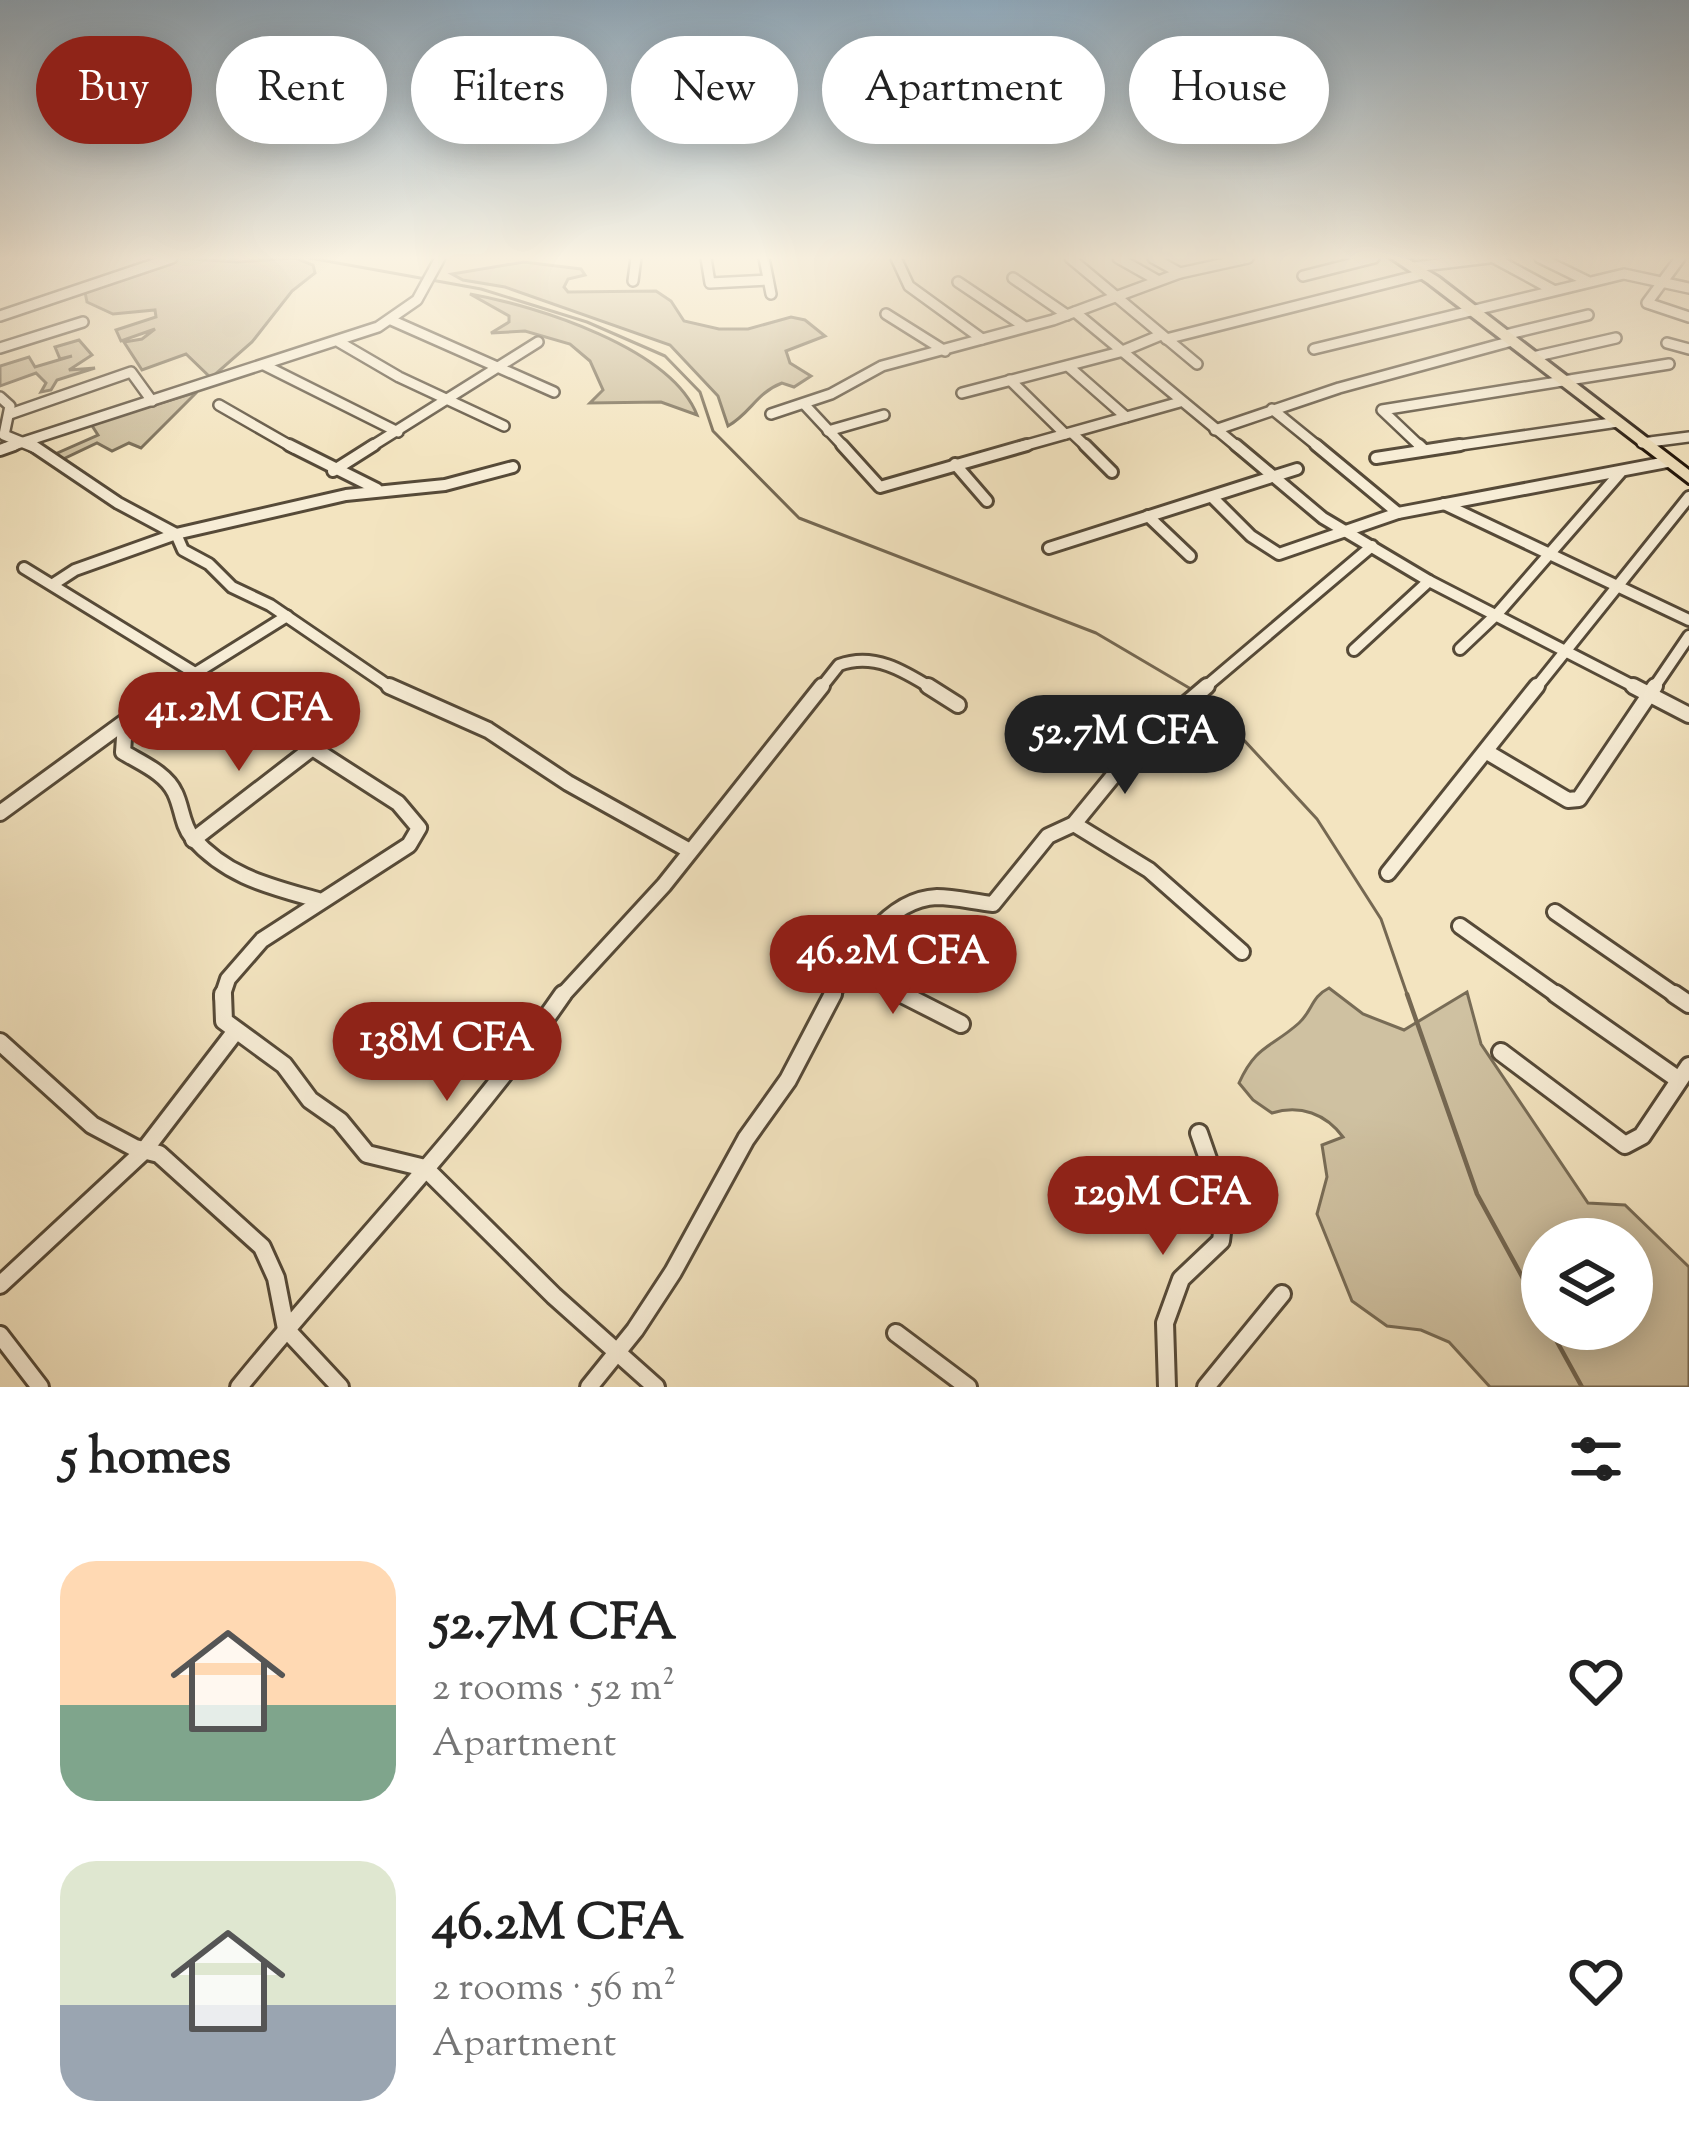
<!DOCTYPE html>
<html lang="en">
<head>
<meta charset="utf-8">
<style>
  :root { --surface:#fff; --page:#f6f6f6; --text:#222; --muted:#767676; --accent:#8f2418 }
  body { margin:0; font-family:"Sorts Mill Goudy",serif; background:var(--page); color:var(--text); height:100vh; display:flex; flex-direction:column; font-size:45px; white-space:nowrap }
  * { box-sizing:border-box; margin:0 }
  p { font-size:39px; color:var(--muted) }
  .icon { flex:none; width:66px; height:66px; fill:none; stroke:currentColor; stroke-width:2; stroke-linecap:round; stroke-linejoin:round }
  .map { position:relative; height:1387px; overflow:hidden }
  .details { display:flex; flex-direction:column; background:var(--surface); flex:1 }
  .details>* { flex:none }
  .banner { position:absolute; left:36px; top:36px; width:1617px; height:108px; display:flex; gap:24px }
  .tools { position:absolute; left:1521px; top:1218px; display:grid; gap:24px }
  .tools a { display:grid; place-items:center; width:132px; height:132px; border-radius:50%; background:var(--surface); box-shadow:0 6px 30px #0003; font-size:60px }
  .price { position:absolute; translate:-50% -102px; padding:0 27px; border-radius:42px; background:var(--accent); color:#fff; font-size:39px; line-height:78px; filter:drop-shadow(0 3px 6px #0008) }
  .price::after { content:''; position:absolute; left:50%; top:72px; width:36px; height:27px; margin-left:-18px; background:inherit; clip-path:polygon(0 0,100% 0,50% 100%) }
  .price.active { background:#222; color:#fff }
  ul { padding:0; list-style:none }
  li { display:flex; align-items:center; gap:36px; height:300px; padding:0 60px }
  li span { display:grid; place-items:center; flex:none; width:336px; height:240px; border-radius:36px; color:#555 }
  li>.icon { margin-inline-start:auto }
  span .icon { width:144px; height:144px; fill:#fffc; stroke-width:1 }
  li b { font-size:51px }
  h2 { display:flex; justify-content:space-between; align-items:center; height:144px; padding:0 60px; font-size:51px }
  .tag { padding:0 42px; border-radius:54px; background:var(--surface); box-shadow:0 6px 30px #0003; font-size:42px; line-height:108px }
  .tag.active { background:var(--accent); color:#fff }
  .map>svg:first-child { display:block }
</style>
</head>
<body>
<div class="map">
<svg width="1689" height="1387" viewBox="0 0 1689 1387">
  <rect width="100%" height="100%" fill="#f3e4c0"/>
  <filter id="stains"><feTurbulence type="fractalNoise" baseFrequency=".00167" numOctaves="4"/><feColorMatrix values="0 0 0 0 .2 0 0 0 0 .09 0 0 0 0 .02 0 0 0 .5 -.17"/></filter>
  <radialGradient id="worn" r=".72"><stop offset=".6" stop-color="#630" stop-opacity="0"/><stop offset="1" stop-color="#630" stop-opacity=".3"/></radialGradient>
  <g fill="#cfc1a1" stroke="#786c56" stroke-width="3" fill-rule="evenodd">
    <path d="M177 258 237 262 295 258 313 265 315 273 292 291 252 342 211 378 186 354 142 370 124 342 142 339 155 329 121 341 116 330 156 317 155 310 113 314 87 302 85 292Z"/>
    <path d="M524 262 581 269 585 275 568 279 564 287 568 292 656 291 671 301 684 321 719 329H748L791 317 805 320 825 336 786 351 790 363 811 376 794 387 782 383C756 393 751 413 728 426L718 396 670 345 505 287 463 280 452 274Z"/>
    <path d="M470 294C537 306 671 348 697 415L661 402 590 403 603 390 590 361 570 344 525 331 491 333 509 322V316Z"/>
    <path d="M79 340 92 355 69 370 95 368 57 380 51 390 41 392 46 383 36 373 0 386V366L29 357 35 367 72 356 60 359 55 347Z"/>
    <path d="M197 392 141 448 129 443 112 451 97 443 61 460 53 455 98 435 91 424Z"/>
    <path d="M1329 988 1363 1014 1404 1030 1467 992 1481 1044 1588 1203 1625 1205 1689 1267V1387H1490L1449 1342 1421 1330 1387 1326 1352 1301 1317 1214 1327 1177 1322 1145 1343 1137C1326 1114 1300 1104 1272 1113L1253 1100 1239 1083C1256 1045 1271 1048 1299 1023 1313 1010 1311 997 1329 988ZM1542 1239H1632V1329H1542Z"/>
  </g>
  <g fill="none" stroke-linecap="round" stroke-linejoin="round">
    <g stroke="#756852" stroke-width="3">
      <path d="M230 258H237"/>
      <path d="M310 258 481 289 587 322 665 356 700 392 713 431 799 518 1096 633 1191 689"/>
      <path d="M1204 697 1317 819 1381 919 1408 997"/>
    </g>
    <g stroke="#756852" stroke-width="4.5">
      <path d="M1407 994 1477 1194 1542 1313"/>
      <path d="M1550 1329 1582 1387"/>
    </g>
    <defs>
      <g id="street-far3">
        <path d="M706 258 710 283 768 280"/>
        <path d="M764 258 771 294"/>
        <path d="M896 258 909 286 982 339"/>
        <path d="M1070 258 1197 364"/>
        <path d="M1118 258 1157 280"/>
        <path d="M1153 258 1180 273"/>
        <path d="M1494 258 1553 290"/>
        <path d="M1540 258 1587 281"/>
        <path d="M1680 258 1647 303 1689 317"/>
        <path d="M1414 267 1489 258"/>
        <path d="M1303 276 1374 258"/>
        <path d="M1013 278 1067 315"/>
        <path d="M633 281 636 258"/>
        <path d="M958 282 1025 327"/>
        <path d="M1075 312 1239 448"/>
        <path d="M886 314 945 351"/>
        <path d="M0 316 172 258"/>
        <path d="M391 320 554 392"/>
        <path d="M1505 335 1588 315"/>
        <path d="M1166 339 1423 274"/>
        <path d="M339 342 399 377 504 426"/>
        <path d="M1667 343 1689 349"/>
        <path d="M0 348 83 322"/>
        <path d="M1314 349 1624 274 1689 288"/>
        <path d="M1533 357 1616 338"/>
        <path d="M264 365 398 432"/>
        <path d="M1068 366 1126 417"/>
        <path d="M1010 380 1065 434"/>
        <path d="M962 393 1120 352 1161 335"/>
        <path d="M0 397 10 406 4 435 36 448"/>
        <path d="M804 404 845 448"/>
        <path d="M219 405 294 448"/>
        <path d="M1272 409 1320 448"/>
        <path d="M10 414 131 372 152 401"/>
        <path d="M771 414 831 394 882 366 1053 320 1180 273 1248 258"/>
        <path d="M1215 430 1339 388 1512 341"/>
        <path d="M828 431 884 415"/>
        <path d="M1072 433 1088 448"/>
        <path d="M1642 443 1689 437"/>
        <path d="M5 448 378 327 417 300 440 258"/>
        <path d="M369 448 538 342"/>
        <path d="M1016 448 1180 402"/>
        <path d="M1422 448 1382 410 1669 364"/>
        <path d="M1440 448 1618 422"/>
      </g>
      <g id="street-far2">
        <path d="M32 445 118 503 176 534 183 550 209 564 232 587 270 605 393 689"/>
        <path d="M289 445 377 489"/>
        <path d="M842 445 880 487 1027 445"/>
        <path d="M1085 445 1112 472"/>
        <path d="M1236 445 1323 518 1429 581 1639 689"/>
        <path d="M1316 445 1398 513"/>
        <path d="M1419 445 1424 450"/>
        <path d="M0 450 14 445"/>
        <path d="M1376 458 1460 445"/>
        <path d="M955 464 987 501"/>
        <path d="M333 471 374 445"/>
        <path d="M1213 498 1251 536 1279 554 1398 513 1667 462"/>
        <path d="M1444 504 1689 620"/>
        <path d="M1148 516 1190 556"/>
        <path d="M1049 548 1297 469"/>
        <path d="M24 568 221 689"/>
        <path d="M55 583 75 570 176 534 346 495 445 485 513 467"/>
        <path d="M1460 649 1498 613 1620 473"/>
        <path d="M1354 650 1429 581"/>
        <path d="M170 689 287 616"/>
        <path d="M820 689 839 665C874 652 904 671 933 689"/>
        <path d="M1203 689 1372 546"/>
        <path d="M1535 689 1689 497"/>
        <path d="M1653 689 1689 636"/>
      </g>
      <g id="street-far1">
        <path d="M216 686 398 803 419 828 409 845 262 940 228 979 222 997"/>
        <path d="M389 686 488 730 568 783 690 851"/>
        <path d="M928 686 958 705"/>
        <path d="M1633 686 1689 715"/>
        <path d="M125 724 123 752C141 763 166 773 175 793 182 807 182 825 192 837 227 877 269 886 318 900"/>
        <path d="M1487 752 1568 800 1579 799 1655 686"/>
        <path d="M0 813 174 686"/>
        <path d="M1074 824 1149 870 1242 952"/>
        <path d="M193 840 315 746"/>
        <path d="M1388 873 1537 686"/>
        <path d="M1555 912 1678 997"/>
        <path d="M1460 926 1560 997"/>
        <path d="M848 966 908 997"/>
        <path d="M561 997 664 885 822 686"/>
        <path d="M831 997C853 957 886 899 937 897 955 897 974 902 993 904L1048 836 1074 824 1141 742 1207 686"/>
      </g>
      <g id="street">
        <path d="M223 994 224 1021 284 1065 310 1100 340 1121 367 1154 425 1168 554 1296 656 1387"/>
        <path d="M902 994 961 1024"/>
        <path d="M1556 994 1679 1080"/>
        <path d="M1674 994 1689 1004"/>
        <path d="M0 1042 92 1125 135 1148 159 1154 262 1247 276 1278 286 1329 340 1387"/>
        <path d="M1501 1052 1625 1145 1642 1136 1689 1066"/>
        <path d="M0 1285 143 1152 235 1032"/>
        <path d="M896 1333 968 1387"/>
        <path d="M0 1335 40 1387"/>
        <path d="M239 1387C346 1255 467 1133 563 994"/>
        <path d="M589 1387 635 1330 673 1272 746 1139 788 1080 833 994"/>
        <path d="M1167 1387 1165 1323 1181 1279 1221 1241 1225 1208 1199 1133"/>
        <path d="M1206 1387 1282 1294"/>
      </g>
      <path id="highway" d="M1391 258H1406L1438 277 1689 470V483L1428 283Z"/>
    </defs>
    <use href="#street-far3" stroke="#564a38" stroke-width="14"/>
    <use href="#street-far2" stroke="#564a38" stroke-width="16"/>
    <use href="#street-far1" stroke="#564a38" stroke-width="20"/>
    <use href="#street" stroke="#564a38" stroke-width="22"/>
    <use href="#highway" stroke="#22160b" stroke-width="6"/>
    <use href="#street-far3" stroke="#f7edd6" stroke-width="9"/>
    <use href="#street-far2" stroke="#f7edd6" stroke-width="10"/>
    <use href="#street-far1" stroke="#f7edd6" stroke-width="14"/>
    <use href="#street" stroke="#f7edd6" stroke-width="16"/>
    <use href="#highway" fill="#f3e4c0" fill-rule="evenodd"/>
  </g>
  <linearGradient id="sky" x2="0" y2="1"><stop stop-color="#90abbf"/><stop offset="0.57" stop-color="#faf3e3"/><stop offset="1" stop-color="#faf3e3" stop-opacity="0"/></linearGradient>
  <rect width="1689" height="452" fill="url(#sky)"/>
  <rect width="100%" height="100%" filter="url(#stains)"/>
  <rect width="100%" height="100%" fill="url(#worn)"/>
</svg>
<div class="tools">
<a><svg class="icon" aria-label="layers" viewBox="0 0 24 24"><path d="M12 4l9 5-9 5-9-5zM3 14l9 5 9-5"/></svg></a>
</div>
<b class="price" style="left:239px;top:774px">41.2M CFA</b>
<b class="price active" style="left:1125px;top:797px">52.7M CFA</b>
<b class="price" style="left:893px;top:1017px">46.2M CFA</b>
<b class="price" style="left:447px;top:1104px">138M CFA</b>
<b class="price" style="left:1163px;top:1258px">129M CFA</b>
<div class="banner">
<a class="tag active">Buy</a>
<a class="tag">Rent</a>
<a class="tag">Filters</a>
<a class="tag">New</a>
<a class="tag">Apartment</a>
<a class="tag">House</a>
</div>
</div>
<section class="details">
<h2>5 homes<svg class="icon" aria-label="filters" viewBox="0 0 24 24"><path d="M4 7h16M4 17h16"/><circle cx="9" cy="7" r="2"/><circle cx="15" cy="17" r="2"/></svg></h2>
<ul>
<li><span style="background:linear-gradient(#ffd9b3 60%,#7fa58c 0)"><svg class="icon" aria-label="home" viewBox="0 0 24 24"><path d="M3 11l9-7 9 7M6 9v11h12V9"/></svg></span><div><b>52.7M CFA</b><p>2 rooms · 52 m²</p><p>Apartment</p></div><svg class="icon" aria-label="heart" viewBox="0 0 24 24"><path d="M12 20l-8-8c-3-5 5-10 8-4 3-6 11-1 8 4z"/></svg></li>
<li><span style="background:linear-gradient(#dfe7d0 60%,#9aa5b1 0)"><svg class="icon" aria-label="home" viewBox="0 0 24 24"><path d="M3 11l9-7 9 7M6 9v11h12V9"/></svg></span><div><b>46.2M CFA</b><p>2 rooms · 56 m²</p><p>Apartment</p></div><svg class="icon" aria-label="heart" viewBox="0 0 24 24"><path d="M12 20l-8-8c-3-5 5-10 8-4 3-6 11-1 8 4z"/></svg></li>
</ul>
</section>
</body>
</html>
